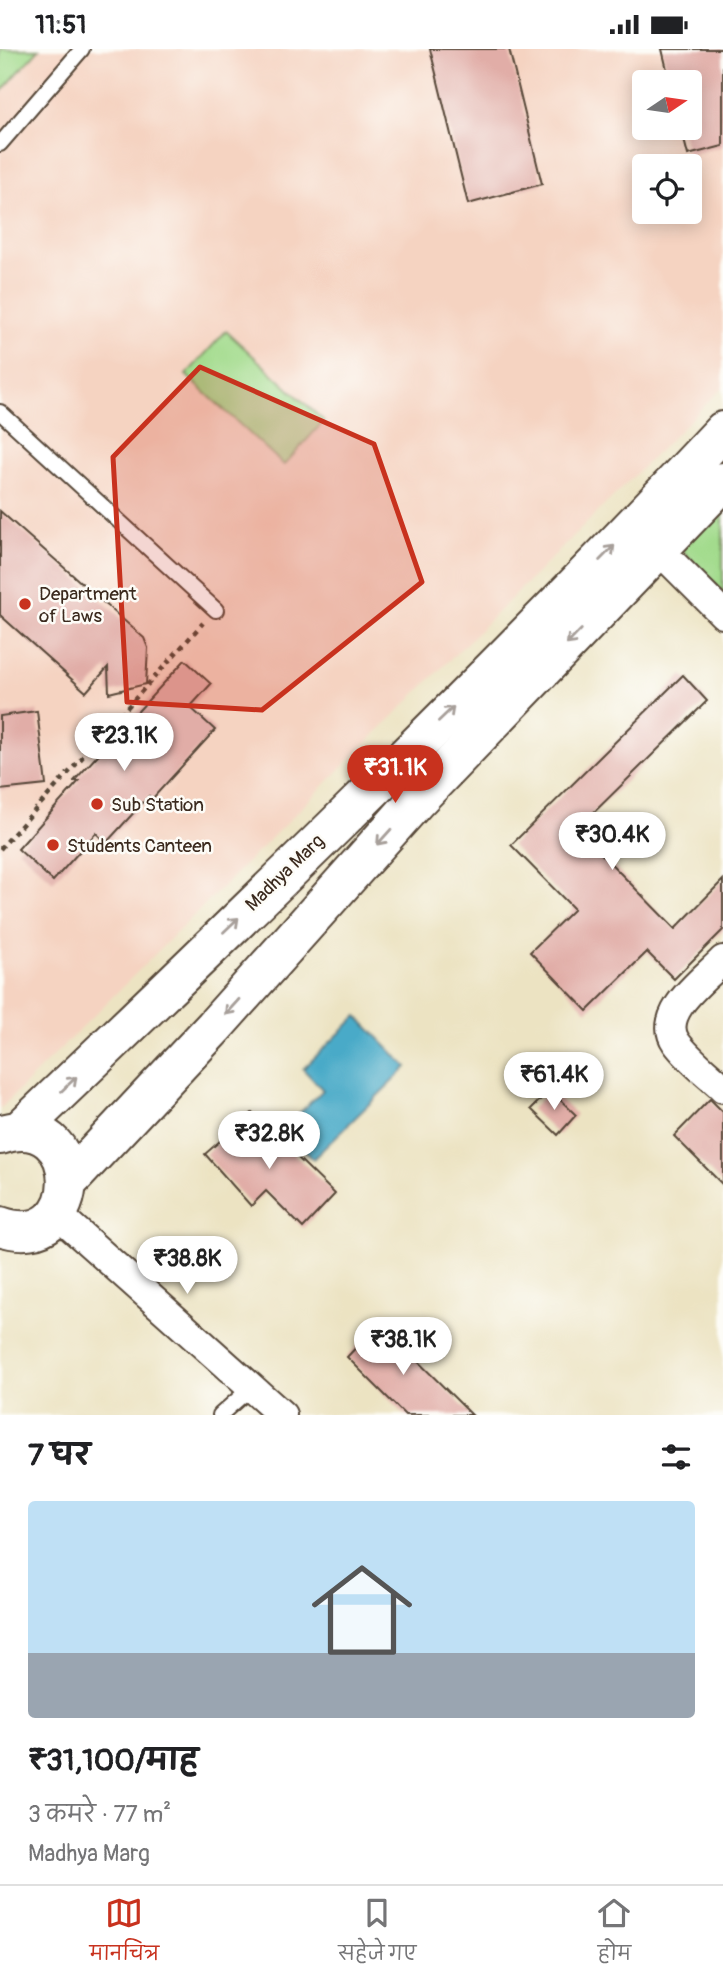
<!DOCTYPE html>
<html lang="hi">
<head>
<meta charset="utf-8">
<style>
  :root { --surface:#fff; --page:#f2f2f2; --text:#202124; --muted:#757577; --line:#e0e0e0; --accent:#c8321e }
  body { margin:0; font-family:Pangolin,"Playpen Sans Deva",sans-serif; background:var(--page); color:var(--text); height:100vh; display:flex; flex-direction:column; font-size:26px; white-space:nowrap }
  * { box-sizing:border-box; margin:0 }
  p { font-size:23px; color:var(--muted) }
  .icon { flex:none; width:38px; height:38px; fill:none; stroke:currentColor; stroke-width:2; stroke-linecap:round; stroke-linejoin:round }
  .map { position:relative; height:1366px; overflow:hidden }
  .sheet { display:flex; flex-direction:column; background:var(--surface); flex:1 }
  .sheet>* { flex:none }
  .needle { width:46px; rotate:77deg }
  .tools { position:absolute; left:632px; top:21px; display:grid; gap:14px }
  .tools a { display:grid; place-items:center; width:70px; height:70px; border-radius:7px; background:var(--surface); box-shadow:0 4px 18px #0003; font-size:35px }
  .price { position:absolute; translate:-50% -60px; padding:0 16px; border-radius:24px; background:#fff; color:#222; font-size:23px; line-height:46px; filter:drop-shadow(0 2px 4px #0008) }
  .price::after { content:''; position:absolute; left:50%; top:42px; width:21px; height:16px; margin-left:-10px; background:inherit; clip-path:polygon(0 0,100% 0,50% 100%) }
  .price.selected { background:var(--accent); color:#fff }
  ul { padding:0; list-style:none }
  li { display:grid; align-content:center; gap:14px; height:371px; padding:0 28px }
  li+li { border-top:2px solid var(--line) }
  li span { display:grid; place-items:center; height:217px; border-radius:7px; color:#555 }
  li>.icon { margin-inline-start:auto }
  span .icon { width:126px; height:126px; fill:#fffc; stroke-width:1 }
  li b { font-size:30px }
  h2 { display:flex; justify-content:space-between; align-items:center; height:84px; padding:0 28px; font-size:30px }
  .status { display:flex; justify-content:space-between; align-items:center; height:49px; padding:0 35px; background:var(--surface); direction:ltr }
  .status svg { height:19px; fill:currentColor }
  .menu { display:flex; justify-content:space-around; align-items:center; height:98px; border-top:2px solid var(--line); background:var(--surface); font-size:19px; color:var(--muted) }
  .menu a { display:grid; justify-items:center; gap:4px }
  .menu .selected { color:var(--accent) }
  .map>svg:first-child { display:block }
</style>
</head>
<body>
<div class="status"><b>11:51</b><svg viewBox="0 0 49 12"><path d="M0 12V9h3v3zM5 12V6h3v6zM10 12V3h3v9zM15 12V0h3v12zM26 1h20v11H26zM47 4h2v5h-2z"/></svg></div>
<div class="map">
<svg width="723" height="1366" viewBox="0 0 723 1366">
  <rect width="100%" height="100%" fill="#fdfcf7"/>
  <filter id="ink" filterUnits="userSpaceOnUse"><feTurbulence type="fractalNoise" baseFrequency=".0143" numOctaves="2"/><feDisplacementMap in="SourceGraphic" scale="14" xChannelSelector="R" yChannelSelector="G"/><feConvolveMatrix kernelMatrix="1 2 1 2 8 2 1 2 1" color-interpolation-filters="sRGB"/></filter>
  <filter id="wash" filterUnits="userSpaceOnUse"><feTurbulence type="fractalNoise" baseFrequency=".00686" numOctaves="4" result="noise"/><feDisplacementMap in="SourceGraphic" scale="28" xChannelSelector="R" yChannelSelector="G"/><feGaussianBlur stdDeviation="1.57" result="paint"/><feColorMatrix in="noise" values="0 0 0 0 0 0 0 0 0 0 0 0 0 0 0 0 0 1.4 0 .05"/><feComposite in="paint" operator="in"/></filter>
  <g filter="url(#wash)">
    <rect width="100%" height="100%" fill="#ece3c2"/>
    <path fill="#f5d3c1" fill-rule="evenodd" d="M0 0H723V338L0 1060ZM644 33H690V79H644ZM644 117H690V163H644Z"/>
    <g fill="#a3db8d" stroke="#6f8256" stroke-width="2">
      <path d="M0 0H39L0 44Z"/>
      <path d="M226 282 324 372 284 416 186 326Z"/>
      <path d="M723 452V543L679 498Z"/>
    </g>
    <path fill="#48aac8" stroke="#426a73" stroke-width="2" d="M357 967 407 1018 313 1110 284 1079 323 1041 303 1020Z"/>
    <g id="blocks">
      <g fill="#e1ada7">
        <path d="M430 0H509L542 135 468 155Z"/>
        <path d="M662 0H723V97L688 106 681 79H690V33H670Z"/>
        <path d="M0 462 144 589 148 599 146 635 109 644 108 618 86 643 0 566Z"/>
        <path d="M185 611 211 635 190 658 215 681 152 750 149 747 106 794 96 784 53 832 18 800 79 732H74Z"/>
        <path d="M683 626 707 652 577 780 675 880 723 831V881L674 930 647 903 587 962 530 903 574 860 511 796Z"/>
        <path d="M37 662 46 736 0 741V667Z"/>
        <path d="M550 1041 576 1066 558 1086 531 1060Z"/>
        <path d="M710 1050 723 1063V1136L674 1087Z"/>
        <path d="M252 1064 335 1145 303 1179 266 1142 251 1157 205 1105Z"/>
        <path d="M379 1274 472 1366H405L347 1308Z"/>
      </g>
    </g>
  </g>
  <g filter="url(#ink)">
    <use href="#blocks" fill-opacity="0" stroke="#564637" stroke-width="2"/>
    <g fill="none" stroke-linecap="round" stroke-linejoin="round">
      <defs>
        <g id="lane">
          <path d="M0 95 82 0"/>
          <path d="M0 363 216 561"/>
          <path d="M220 1366 253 1337"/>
        </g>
        <g id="street">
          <path d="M658 500 723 565"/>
          <path d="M723 911C705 930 656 964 676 993 688 1010 708 1025 723 1039"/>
          <path d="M57 1165 282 1366"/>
        </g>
        <g id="secondary">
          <path d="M19 1082C258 854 497 623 723 382"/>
          <path d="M0 1086C88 1056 90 1208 0 1177"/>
          <path d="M69 1132 214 978 415 753 723 433"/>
        </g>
      </defs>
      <use href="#lane" stroke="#564637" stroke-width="18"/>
      <use href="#street" stroke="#564637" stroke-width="32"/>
      <use href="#secondary" stroke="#564637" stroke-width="42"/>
      <path stroke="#564637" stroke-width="4.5" stroke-dasharray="5 5" stroke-linecap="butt" d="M0 800 203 574"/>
      <use href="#lane" stroke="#fff" stroke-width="14"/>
      <use href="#street" stroke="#fff" stroke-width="28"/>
      <use href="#secondary" stroke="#fff" stroke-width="38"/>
    </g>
    <defs><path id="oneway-shaft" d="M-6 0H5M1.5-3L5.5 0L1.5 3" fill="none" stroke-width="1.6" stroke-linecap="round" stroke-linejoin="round" transform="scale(1.75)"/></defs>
    <g stroke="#a79f9a">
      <use href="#oneway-shaft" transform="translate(607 504) rotate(-45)"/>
      <use href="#oneway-shaft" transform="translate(574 588) rotate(134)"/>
      <use href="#oneway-shaft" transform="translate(446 665) rotate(-44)"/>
      <use href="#oneway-shaft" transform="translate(384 788) rotate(132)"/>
      <use href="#oneway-shaft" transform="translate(231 876) rotate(-44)"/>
      <use href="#oneway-shaft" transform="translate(232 958) rotate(132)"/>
      <use href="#oneway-shaft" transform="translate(69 1035) rotate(-44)"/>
    </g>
  </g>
  <path fill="#c8321e" fill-opacity="0.2" stroke="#c8321e" stroke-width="5" stroke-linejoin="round" d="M200 318 374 395 422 533 262 661 127 653 113 408Z"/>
  <g fill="#c8321e" stroke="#fdfcf7" stroke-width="2.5">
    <circle cx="25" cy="555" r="7"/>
    <circle cx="97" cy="755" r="7"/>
    <circle cx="53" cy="796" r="7"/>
  </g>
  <g text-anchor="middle" stroke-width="5" stroke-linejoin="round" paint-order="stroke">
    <g font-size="19" fill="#3b2a1e" stroke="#fdfcf7" text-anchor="start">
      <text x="39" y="551">Department<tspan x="39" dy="22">of Laws</tspan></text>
      <text x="111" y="762">Sub Station</text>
      <text x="67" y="803">Students Canteen</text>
    </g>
    <g font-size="19" fill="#3b2a1e" stroke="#fdfcf7">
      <text transform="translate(284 823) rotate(-44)" y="7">Madhya Marg</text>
    </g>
  </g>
</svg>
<div class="tools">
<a><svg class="needle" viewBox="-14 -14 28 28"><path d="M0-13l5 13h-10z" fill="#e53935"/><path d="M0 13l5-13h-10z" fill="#757577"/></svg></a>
<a><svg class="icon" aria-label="locate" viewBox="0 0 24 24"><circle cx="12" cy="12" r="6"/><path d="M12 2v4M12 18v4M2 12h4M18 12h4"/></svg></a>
</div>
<b class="price" style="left:124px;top:724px">₹23.1K</b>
<b class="price selected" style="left:395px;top:756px">₹31.1K</b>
<b class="price" style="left:612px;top:823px">₹30.4K</b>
<b class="price" style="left:554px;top:1063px">₹61.4K</b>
<b class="price" style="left:269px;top:1122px">₹32.8K</b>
<b class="price" style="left:187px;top:1247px">₹38.8K</b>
<b class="price" style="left:403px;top:1328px">₹38.1K</b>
</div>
<section class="sheet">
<h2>7 घर<svg class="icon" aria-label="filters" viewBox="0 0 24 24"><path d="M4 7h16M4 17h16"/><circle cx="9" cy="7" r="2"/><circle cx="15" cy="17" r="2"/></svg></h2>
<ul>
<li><span style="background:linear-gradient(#bfe0f5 70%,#9aa5b1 0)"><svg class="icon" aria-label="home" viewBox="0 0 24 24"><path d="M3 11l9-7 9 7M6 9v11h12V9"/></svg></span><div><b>₹31,100/माह</b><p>3 कमरे · 77 m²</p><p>Madhya Marg</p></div></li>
</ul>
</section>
<nav class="menu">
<a class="selected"><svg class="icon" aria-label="map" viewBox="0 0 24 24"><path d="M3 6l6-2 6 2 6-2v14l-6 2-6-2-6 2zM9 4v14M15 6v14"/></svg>मानचित्र</a>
<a><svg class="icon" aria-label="saved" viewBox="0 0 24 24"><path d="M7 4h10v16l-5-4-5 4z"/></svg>सहेजे गए</a>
<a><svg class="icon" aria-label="home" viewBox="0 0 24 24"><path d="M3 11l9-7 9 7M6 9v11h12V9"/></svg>होम</a>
</nav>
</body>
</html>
